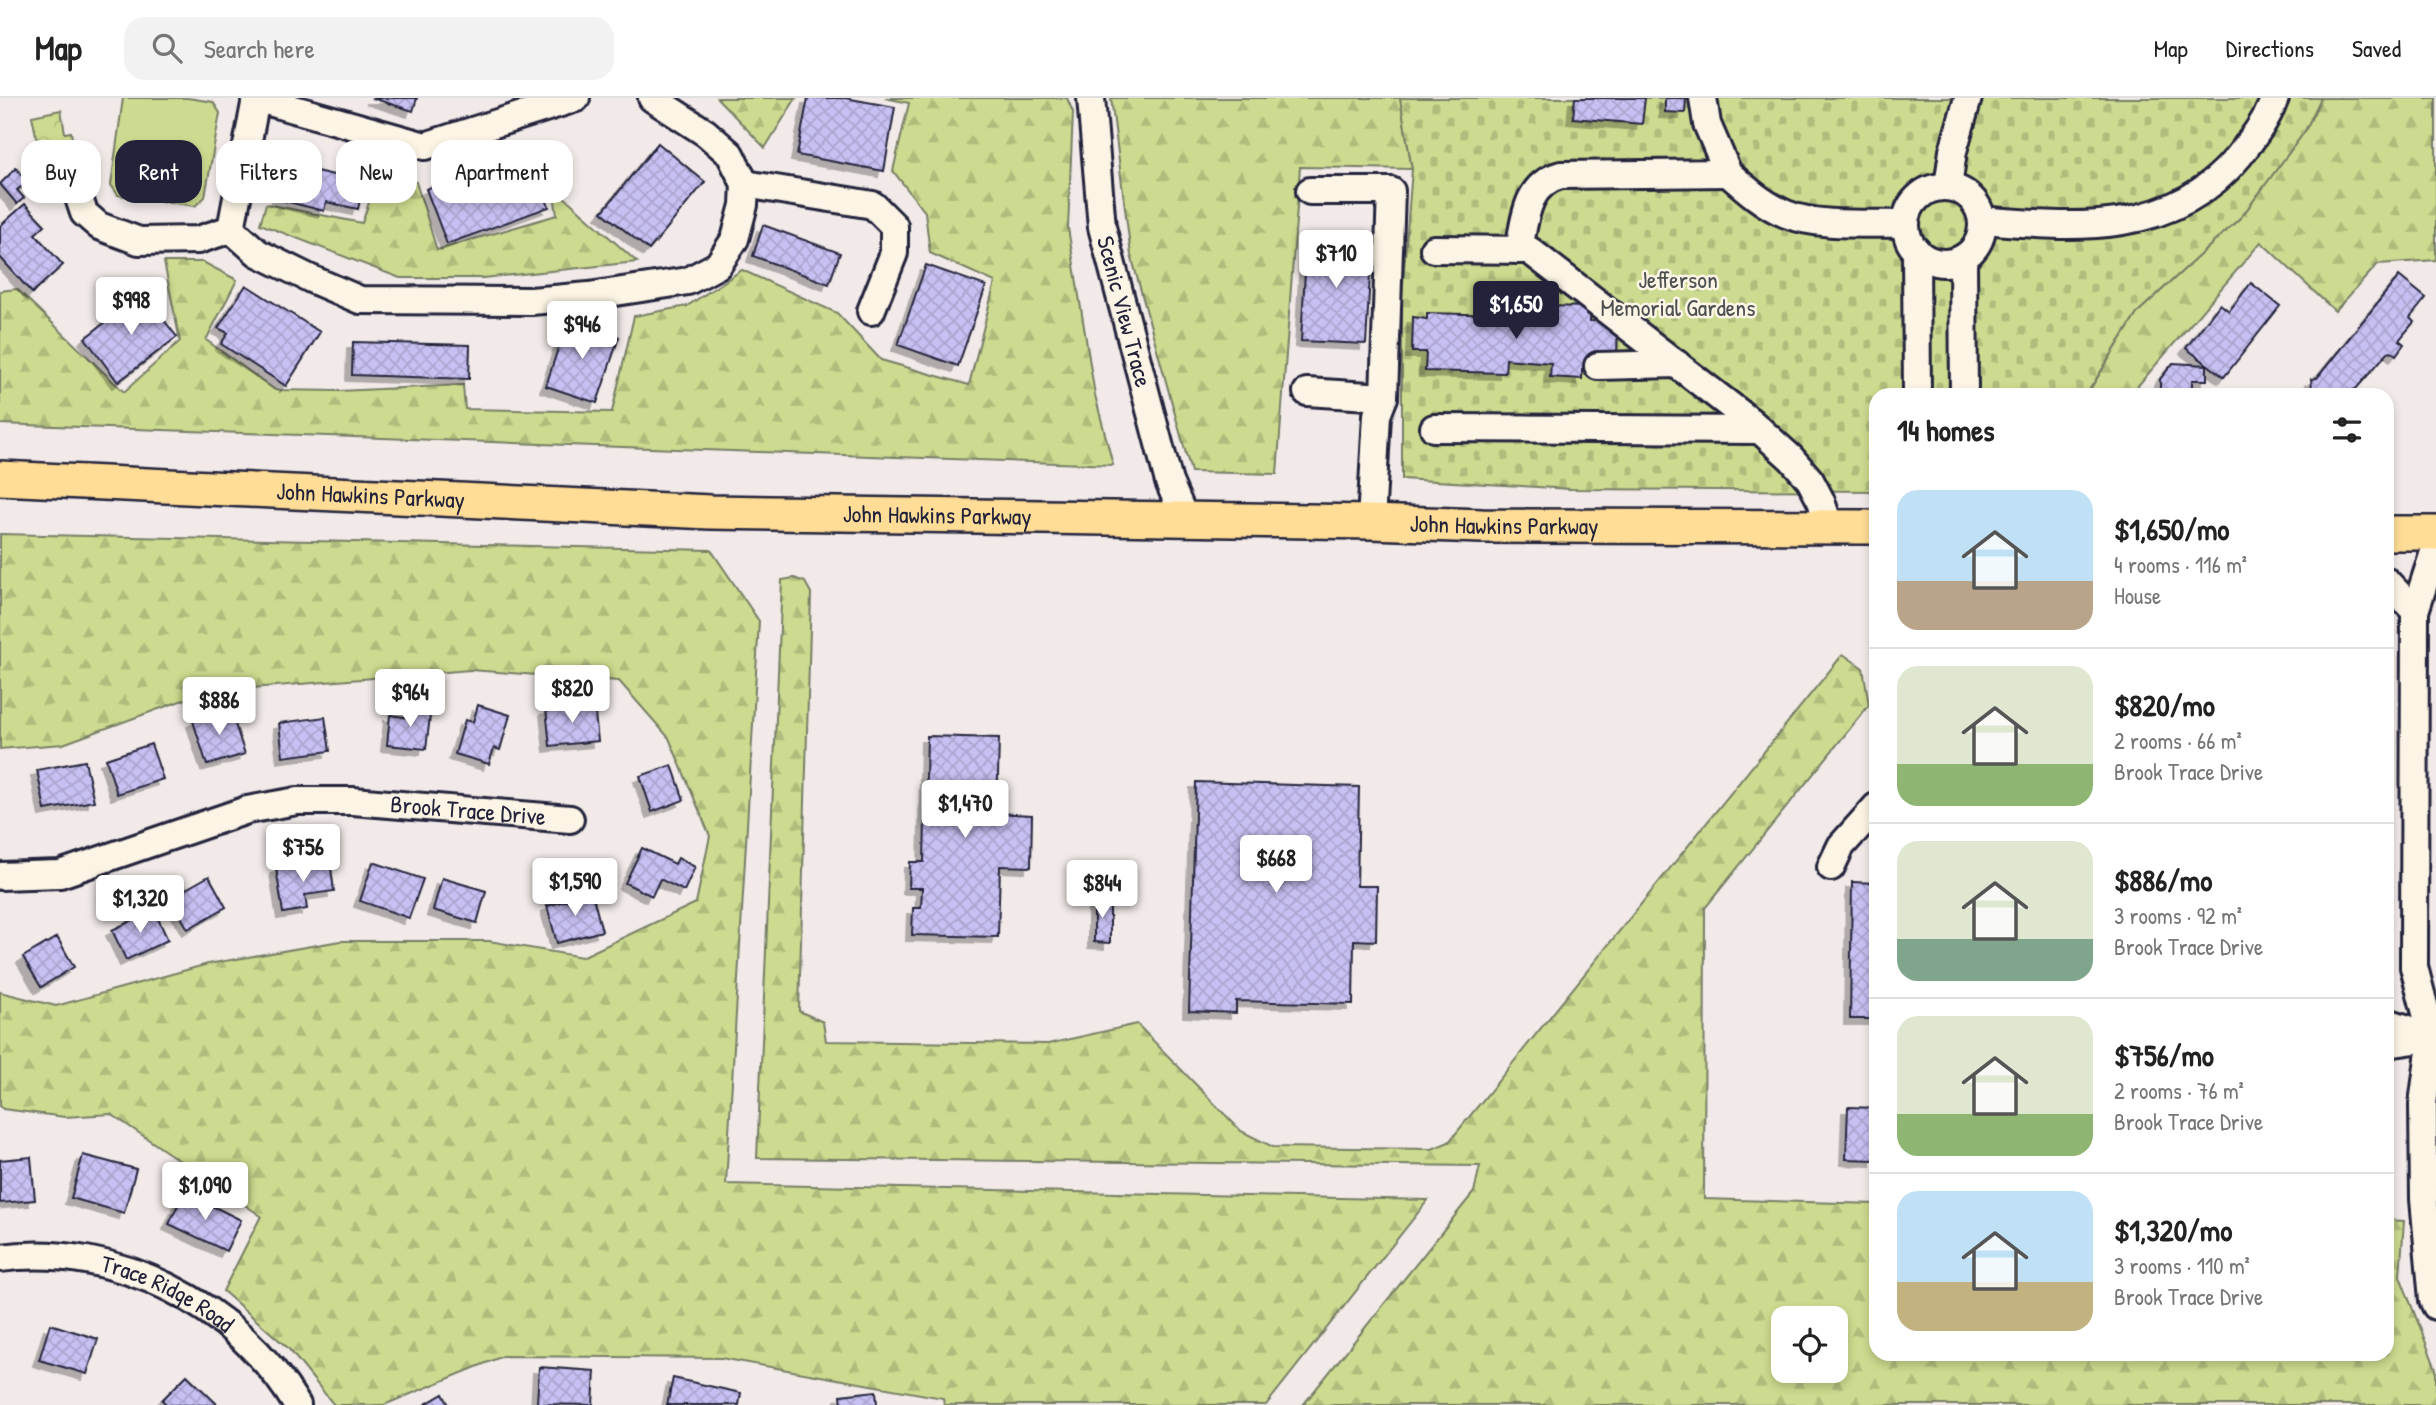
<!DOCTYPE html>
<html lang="en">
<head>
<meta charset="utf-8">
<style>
  :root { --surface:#fff; --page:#f2f2f2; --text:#222; --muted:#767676; --line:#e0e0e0; --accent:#22223b }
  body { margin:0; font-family:"Patrick Hand",sans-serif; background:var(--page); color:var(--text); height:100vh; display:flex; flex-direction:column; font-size:26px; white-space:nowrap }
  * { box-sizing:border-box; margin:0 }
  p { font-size:23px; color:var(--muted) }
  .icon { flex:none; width:38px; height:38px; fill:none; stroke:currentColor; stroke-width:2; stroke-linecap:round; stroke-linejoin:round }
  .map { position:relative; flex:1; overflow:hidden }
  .drawer { position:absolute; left:1869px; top:290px; width:525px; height:973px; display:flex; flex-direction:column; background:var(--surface); border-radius:21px; box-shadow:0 4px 10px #0003 }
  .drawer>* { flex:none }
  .banner { position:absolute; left:21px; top:42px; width:665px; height:63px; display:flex; gap:14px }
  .tools { position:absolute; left:1771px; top:1208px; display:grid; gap:14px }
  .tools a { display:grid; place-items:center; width:77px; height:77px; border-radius:14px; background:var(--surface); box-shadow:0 4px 10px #0003; font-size:35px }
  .price { position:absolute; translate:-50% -60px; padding:0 16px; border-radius:7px; background:#fff; color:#222; font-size:23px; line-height:46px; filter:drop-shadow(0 2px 4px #0008) }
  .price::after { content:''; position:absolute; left:50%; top:42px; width:21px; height:16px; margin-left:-10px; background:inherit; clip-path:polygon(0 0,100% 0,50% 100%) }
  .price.active { background:var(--accent); color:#fff }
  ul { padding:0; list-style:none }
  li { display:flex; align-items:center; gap:21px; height:175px; padding:0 28px }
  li+li { border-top:2px solid var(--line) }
  li span { display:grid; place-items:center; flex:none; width:196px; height:140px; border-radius:21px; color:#555 }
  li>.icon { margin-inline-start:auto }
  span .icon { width:84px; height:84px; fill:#fffc; stroke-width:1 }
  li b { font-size:30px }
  h2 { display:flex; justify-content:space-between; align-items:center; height:84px; padding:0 28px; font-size:30px }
  .chip { padding:0 24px; border-radius:21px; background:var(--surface); box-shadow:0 4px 10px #0003; font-size:24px; line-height:63px }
  .chip.active { background:var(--accent); color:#fff }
  header { display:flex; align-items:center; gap:42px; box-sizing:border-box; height:98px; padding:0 35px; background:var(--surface); border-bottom:2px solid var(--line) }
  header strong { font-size:33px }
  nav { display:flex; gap:38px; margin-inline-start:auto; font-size:24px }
  .search { width:490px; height:63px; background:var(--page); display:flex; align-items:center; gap:18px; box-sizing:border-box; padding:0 24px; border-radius:21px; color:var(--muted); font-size:26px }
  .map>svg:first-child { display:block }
</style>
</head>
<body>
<header>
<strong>Map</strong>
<div class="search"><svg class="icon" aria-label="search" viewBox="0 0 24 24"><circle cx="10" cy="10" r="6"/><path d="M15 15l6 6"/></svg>Search here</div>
<nav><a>Map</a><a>Directions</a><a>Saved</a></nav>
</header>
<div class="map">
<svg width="2436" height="1307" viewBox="0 0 2436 1307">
  <defs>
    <pattern id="forest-firs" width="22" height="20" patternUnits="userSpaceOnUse" patternTransform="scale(1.75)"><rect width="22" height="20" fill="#ccdb8f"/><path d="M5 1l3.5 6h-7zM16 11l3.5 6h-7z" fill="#afbc7c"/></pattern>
    <pattern id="cemetery-stones" width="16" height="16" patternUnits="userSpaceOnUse" patternTransform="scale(1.75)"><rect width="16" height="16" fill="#ccdb8f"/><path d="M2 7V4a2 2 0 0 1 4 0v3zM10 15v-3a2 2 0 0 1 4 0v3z" fill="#afbc7c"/></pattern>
    <pattern id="park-crowns" width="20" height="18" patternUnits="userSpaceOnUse" patternTransform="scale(1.75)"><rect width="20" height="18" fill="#ccdb8f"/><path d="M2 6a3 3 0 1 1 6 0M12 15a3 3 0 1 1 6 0" fill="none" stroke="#afbc7c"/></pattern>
    <pattern id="building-cross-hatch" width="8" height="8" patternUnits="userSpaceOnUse" patternTransform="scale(1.75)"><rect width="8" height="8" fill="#c7c0f2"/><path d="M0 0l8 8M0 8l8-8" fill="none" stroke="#aba5d0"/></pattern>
    <filter id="shadow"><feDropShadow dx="-6" dy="6" stdDeviation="0" flood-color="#0004"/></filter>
  </defs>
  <rect width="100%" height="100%" fill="#f1eae8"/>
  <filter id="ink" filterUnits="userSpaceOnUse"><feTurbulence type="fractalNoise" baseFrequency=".0143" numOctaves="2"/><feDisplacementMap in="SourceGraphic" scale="14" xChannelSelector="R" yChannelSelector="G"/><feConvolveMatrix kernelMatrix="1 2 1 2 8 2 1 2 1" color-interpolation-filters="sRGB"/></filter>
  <g filter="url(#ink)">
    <g fill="url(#forest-firs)" stroke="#777e65" stroke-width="2" fill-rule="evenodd">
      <path d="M717 0H796L765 50Z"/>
      <path d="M885 0H1067L1073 14 1068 130 1095 297 1113 367 0 326V193L17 191 124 294 180 243 164 164H203L237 182 206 242 275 292 339 293 463 287 465 311 612 314 634 218 687 208 742 172 837 215 881 262 969 287 995 184 930 155 925 114 893 73 909 5Z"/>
      <path d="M1111 0H1400L1412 71 1300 69 1277 376 1191 374 1131 157Z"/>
      <path d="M2321 0H2436V162L2378 166 2335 213 2261 144 2130 297 2086 298 2138 214 2242 118 2305 33Z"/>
      <path d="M379 75 416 84 437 152 557 117 553 89 637 164 483 180H400L260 126 266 106 362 125Z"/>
      <path d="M0 436 711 452 759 523 726 1086 1428 1102 1266 1307H944L943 1300 721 1260 503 1258 384 1307H334L288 1250 223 1193 261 1118 111 1016 65 1019 3 1011 0 1008V894L56 908 208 866 340 843H489L582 859 696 805 710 738 669 640 619 583 470 572 205 594 63 646 0 651Z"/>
      <path d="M794 480 805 484 811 495 799 913 823 924 826 943 1048 946 1137 926 1241 1033 1273 1049 1432 1051 1449 1044 1843 556 1863 570 1869 607 1705 810 1704 1101 1876 1106V1256H2387V1122L2404 1123 2400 1178 2436 1271V1307H1303L1474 1094 1480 1068 757 1060 782 482ZM1783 1220H1836V1272H1783Z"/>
    </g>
    <path fill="url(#cemetery-stones)" stroke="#777e65" stroke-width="2" d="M1400 0H2321L2305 33 2242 118 2138 214 2086 297 1876 298V393L1571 391 1402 381V197L1412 71Z"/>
    <path fill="url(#park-crowns)" stroke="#777e65" stroke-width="2" d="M61 12 65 35 71 34 72 40 38 47 32 18Z"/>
    <path fill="#ccdb8f" stroke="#777e65" stroke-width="2" d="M123 0H188L213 4 220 15 205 99 195 108 118 97 111 87Z"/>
    <g fill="url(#building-cross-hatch)" stroke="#22223b" stroke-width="2" filter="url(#shadow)">
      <path d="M372 0H417L413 13Z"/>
      <path d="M808 0H845L895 9 884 73 797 57Z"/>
      <path d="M1575 0H1645L1642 26 1573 20Z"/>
      <path d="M1665 0H1686L1685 15 1665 14Z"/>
      <path d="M658 45 705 84 649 152 602 114Z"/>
      <path d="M528 53 549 109 447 146 426 91Z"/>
      <path d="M286 66 364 84 358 111 326 104 324 113 277 101Z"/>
      <path d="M16 70 28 84 17 92 24 100 17 106 0 86Z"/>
      <path d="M25 106 45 127 35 136 63 167 32 195 0 159V128Z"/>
      <path d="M763 127 840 155 829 186 753 158Z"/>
      <path d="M1307 138 1372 142 1366 246 1301 243Z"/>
      <path d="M926 167 986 188 958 268 898 247Z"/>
      <path d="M2399 178 2426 200 2410 220 2414 224 2399 242 2404 246 2396 257 2391 253 2388 254 2356 291 2336 298H2313L2311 281 2317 280Z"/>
      <path d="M2251 185 2280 208 2224 279 2186 250 2220 206 2229 213Z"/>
      <path d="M246 187 320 234 286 288 221 246 228 235 218 230Z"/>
      <path d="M143 195 177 239 118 284 85 240Z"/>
      <path d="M1543 208 1591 209 1590 223 1618 224 1617 259 1592 271H1582V281L1550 279 1551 265 1506 261 1505 275 1425 273 1426 254H1412L1413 219 1427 221V215L1542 218Z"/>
      <path d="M567 222 619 239 597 305 546 288Z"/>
      <path d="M353 244 470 247 469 281 352 277Z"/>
      <path d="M2173 265 2207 267V282H2192V297L2203 298H2146L2160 296V281Z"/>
      <path d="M412 607 431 610 426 651 387 647 390 617 411 620Z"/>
      <path d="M478 607 510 617 500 652 494 650 489 666 455 656 465 622 473 624Z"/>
      <path d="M594 607 598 643 550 648 546 611Z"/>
      <path d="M230 611 245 656 207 667 193 623Z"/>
      <path d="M325 619 330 653 283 659 279 625Z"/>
      <path d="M927 638 999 640 997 715 1032 717 1031 769 1000 768 998 839 912 837 913 810H921L922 790H909L910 764H924Z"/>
      <path d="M151 646 163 681 117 696 106 661Z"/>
      <path d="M85 663 94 703 45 712 37 672Z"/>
      <path d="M672 667 684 702 652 714 640 678Z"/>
      <path d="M1196 684 1359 689 1357 788H1377L1376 843 1354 842 1353 906 1236 903V915L1189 913Z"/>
      <path d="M642 750 675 766 678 760 695 769 684 793 660 781 652 798 625 785Z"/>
      <path d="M330 762 334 793 305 797 307 811 283 815 276 770Z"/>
      <path d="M373 764 423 781 409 820 360 803Z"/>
      <path d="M209 778 226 809 188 831 170 800Z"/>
      <path d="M442 780 486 793 477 825 433 812Z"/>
      <path d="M1852 784 1876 785V921H1850Z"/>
      <path d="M592 795 602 833 557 845 547 808Z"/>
      <path d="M1094 800H1110V845L1094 844Z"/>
      <path d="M154 812 168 842 126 862 112 832Z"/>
      <path d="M57 839 74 869 41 889 23 859Z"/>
      <path d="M1848 1009 1876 1010V1062L1846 1061Z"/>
      <path d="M83 1057 136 1071 124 1115 71 1100Z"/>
      <path d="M31 1059 35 1102 0 1105V1062Z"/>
      <path d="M184 1094 241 1122 226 1153 169 1126Z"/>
      <path d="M50 1226 98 1241 87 1276 39 1262Z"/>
      <path d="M539 1269 595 1273 593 1307 537 1306Z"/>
      <path d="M187 1277 218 1307H167L162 1302Z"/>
      <path d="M673 1280 741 1295 739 1307H667Z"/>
      <path d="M876 1293 877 1307H842L841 1297Z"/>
      <path d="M443 1296 449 1307H424Z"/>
    </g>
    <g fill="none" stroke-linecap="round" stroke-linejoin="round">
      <defs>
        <g id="minor">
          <path d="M255 0 425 48 576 0"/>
          <path id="s1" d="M1091 0 1102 129 1169 384 1185 421"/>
          <path d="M256 1 231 131 258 155 311 181 360 202 531 203 589 198 688 183 718 167 735 141 744 107 745 86 730 56 706 35 652 0"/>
          <path d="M78 62V97L84 115 99 128 139 143 198 142 231 131"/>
          <path d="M1728 75C1746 91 1764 107 1786 116 1817 129 1872 125 1906 126"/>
          <path d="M745 86 873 107 894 128V155L871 213"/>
          <path d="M1948 89 1953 53 1968 0"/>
          <circle cx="1944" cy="127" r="38"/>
          <path d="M1310 93H1391L1384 299 1377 317 1371 424"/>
          <path d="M1982 122C2075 130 2173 139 2239 58 2253 40 2267 22 2275 0"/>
          <path d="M1434 151 1529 152 1750 323 1791 360 1810 382 1821 403 1829 427"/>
          <path d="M1519 152C1525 121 1526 86 1561 77L1728 75 1707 26 1703 0"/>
          <path d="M1916 152 1917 298"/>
          <path d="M1963 160 1964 298"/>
          <path d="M1598 268 1677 266"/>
          <path d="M1307 294 1384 299"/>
          <path d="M1434 330 1760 332"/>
          <path d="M2436 448 2415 513 2414 869 2432 938 2436 930"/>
          <path d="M2387 484 2415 513"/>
          <path d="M1831 769 1841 748 1876 709"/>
          <path id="s2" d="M0 778 60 776 247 712 297 703H353L570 721"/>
          <path d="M2387 924 2427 937"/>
          <path d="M2432 938 2423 1006 2424 1101 2433 1202 2436 1208"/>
          <path d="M2387 946 2436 939"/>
          <path id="s3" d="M0 1160C116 1144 238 1207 297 1307"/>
        </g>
        <g id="major">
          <path id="s4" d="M0 380 710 414 1371 424 1482 428 1876 429"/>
          <path d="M2387 435H2436"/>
        </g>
      </defs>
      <use href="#minor" stroke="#22223b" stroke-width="32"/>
      <use href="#major" stroke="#22223b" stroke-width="38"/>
      <use href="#minor" stroke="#fcf5e5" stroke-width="26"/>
      <use href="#major" stroke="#ffdd96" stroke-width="33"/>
    </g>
  </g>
  <g text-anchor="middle" stroke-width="5" stroke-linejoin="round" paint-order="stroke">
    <g font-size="24" fill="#4c5050" stroke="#fcf5e5">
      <text x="1678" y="190">Jefferson<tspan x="1678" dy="28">Memorial Gardens</tspan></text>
    </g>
    <g font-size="24" fill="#22223b" stroke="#fcf5e5">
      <text dy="8" stroke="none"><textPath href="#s1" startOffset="217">Scenic View Trace</textPath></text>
      <text dy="8" stroke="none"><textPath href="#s4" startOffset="371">John Hawkins Parkway</textPath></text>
      <text dy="8" stroke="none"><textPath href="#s4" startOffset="938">John Hawkins Parkway</textPath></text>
      <text dy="8" stroke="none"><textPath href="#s4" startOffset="1505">John Hawkins Parkway</textPath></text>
      <text dy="8" stroke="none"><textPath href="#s2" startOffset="480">Brook Trace Drive</textPath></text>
      <text dy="8" stroke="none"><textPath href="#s3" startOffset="175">Trace Ridge Road</textPath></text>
    </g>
  </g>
</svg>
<div class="tools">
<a><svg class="icon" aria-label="locate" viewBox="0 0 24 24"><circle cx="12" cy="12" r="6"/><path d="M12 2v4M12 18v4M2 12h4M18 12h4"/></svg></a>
</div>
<b class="price" style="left:1336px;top:192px">$710</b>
<b class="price" style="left:131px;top:239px">$998</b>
<b class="price active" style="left:1516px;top:243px">$1,650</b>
<b class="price" style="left:582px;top:263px">$946</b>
<b class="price" style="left:572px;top:627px">$820</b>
<b class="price" style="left:410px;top:631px">$964</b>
<b class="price" style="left:219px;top:639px">$886</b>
<b class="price" style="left:965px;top:742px">$1,470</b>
<b class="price" style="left:303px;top:786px">$756</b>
<b class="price" style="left:1276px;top:797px">$668</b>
<b class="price" style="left:575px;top:820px">$1,590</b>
<b class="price" style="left:1102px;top:822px">$844</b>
<b class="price" style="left:140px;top:837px">$1,320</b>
<b class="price" style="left:205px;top:1124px">$1,090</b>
<div class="banner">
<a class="chip">Buy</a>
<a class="chip active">Rent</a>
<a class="chip">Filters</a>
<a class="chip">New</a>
<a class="chip">Apartment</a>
</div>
<section class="drawer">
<h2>14 homes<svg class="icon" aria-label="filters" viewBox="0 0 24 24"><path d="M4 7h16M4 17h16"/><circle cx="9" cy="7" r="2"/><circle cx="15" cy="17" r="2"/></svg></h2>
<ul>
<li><span style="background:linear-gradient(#bfe0f5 65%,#b9a48a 0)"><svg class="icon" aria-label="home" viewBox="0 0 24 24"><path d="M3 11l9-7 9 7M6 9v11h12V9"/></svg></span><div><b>$1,650/mo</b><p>4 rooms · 116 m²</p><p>House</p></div></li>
<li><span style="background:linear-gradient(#dfe7d0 70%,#8fb573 0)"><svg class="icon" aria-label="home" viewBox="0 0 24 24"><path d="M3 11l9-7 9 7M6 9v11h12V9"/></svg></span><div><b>$820/mo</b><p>2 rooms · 66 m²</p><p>Brook Trace Drive</p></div></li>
<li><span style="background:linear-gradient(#dfe7d0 70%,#7fa58c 0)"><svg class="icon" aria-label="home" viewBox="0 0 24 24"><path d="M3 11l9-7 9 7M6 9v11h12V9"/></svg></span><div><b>$886/mo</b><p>3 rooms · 92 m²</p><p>Brook Trace Drive</p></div></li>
<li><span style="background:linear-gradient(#dfe7d0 70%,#8fb573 0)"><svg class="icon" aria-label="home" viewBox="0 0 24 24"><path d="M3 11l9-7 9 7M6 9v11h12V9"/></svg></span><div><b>$756/mo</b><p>2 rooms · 76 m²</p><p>Brook Trace Drive</p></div></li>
<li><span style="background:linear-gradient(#bfe0f5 65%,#c2b280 0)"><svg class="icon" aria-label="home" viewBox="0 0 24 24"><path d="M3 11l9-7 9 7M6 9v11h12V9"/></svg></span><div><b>$1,320/mo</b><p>3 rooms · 110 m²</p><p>Brook Trace Drive</p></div></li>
</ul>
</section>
</div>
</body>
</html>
